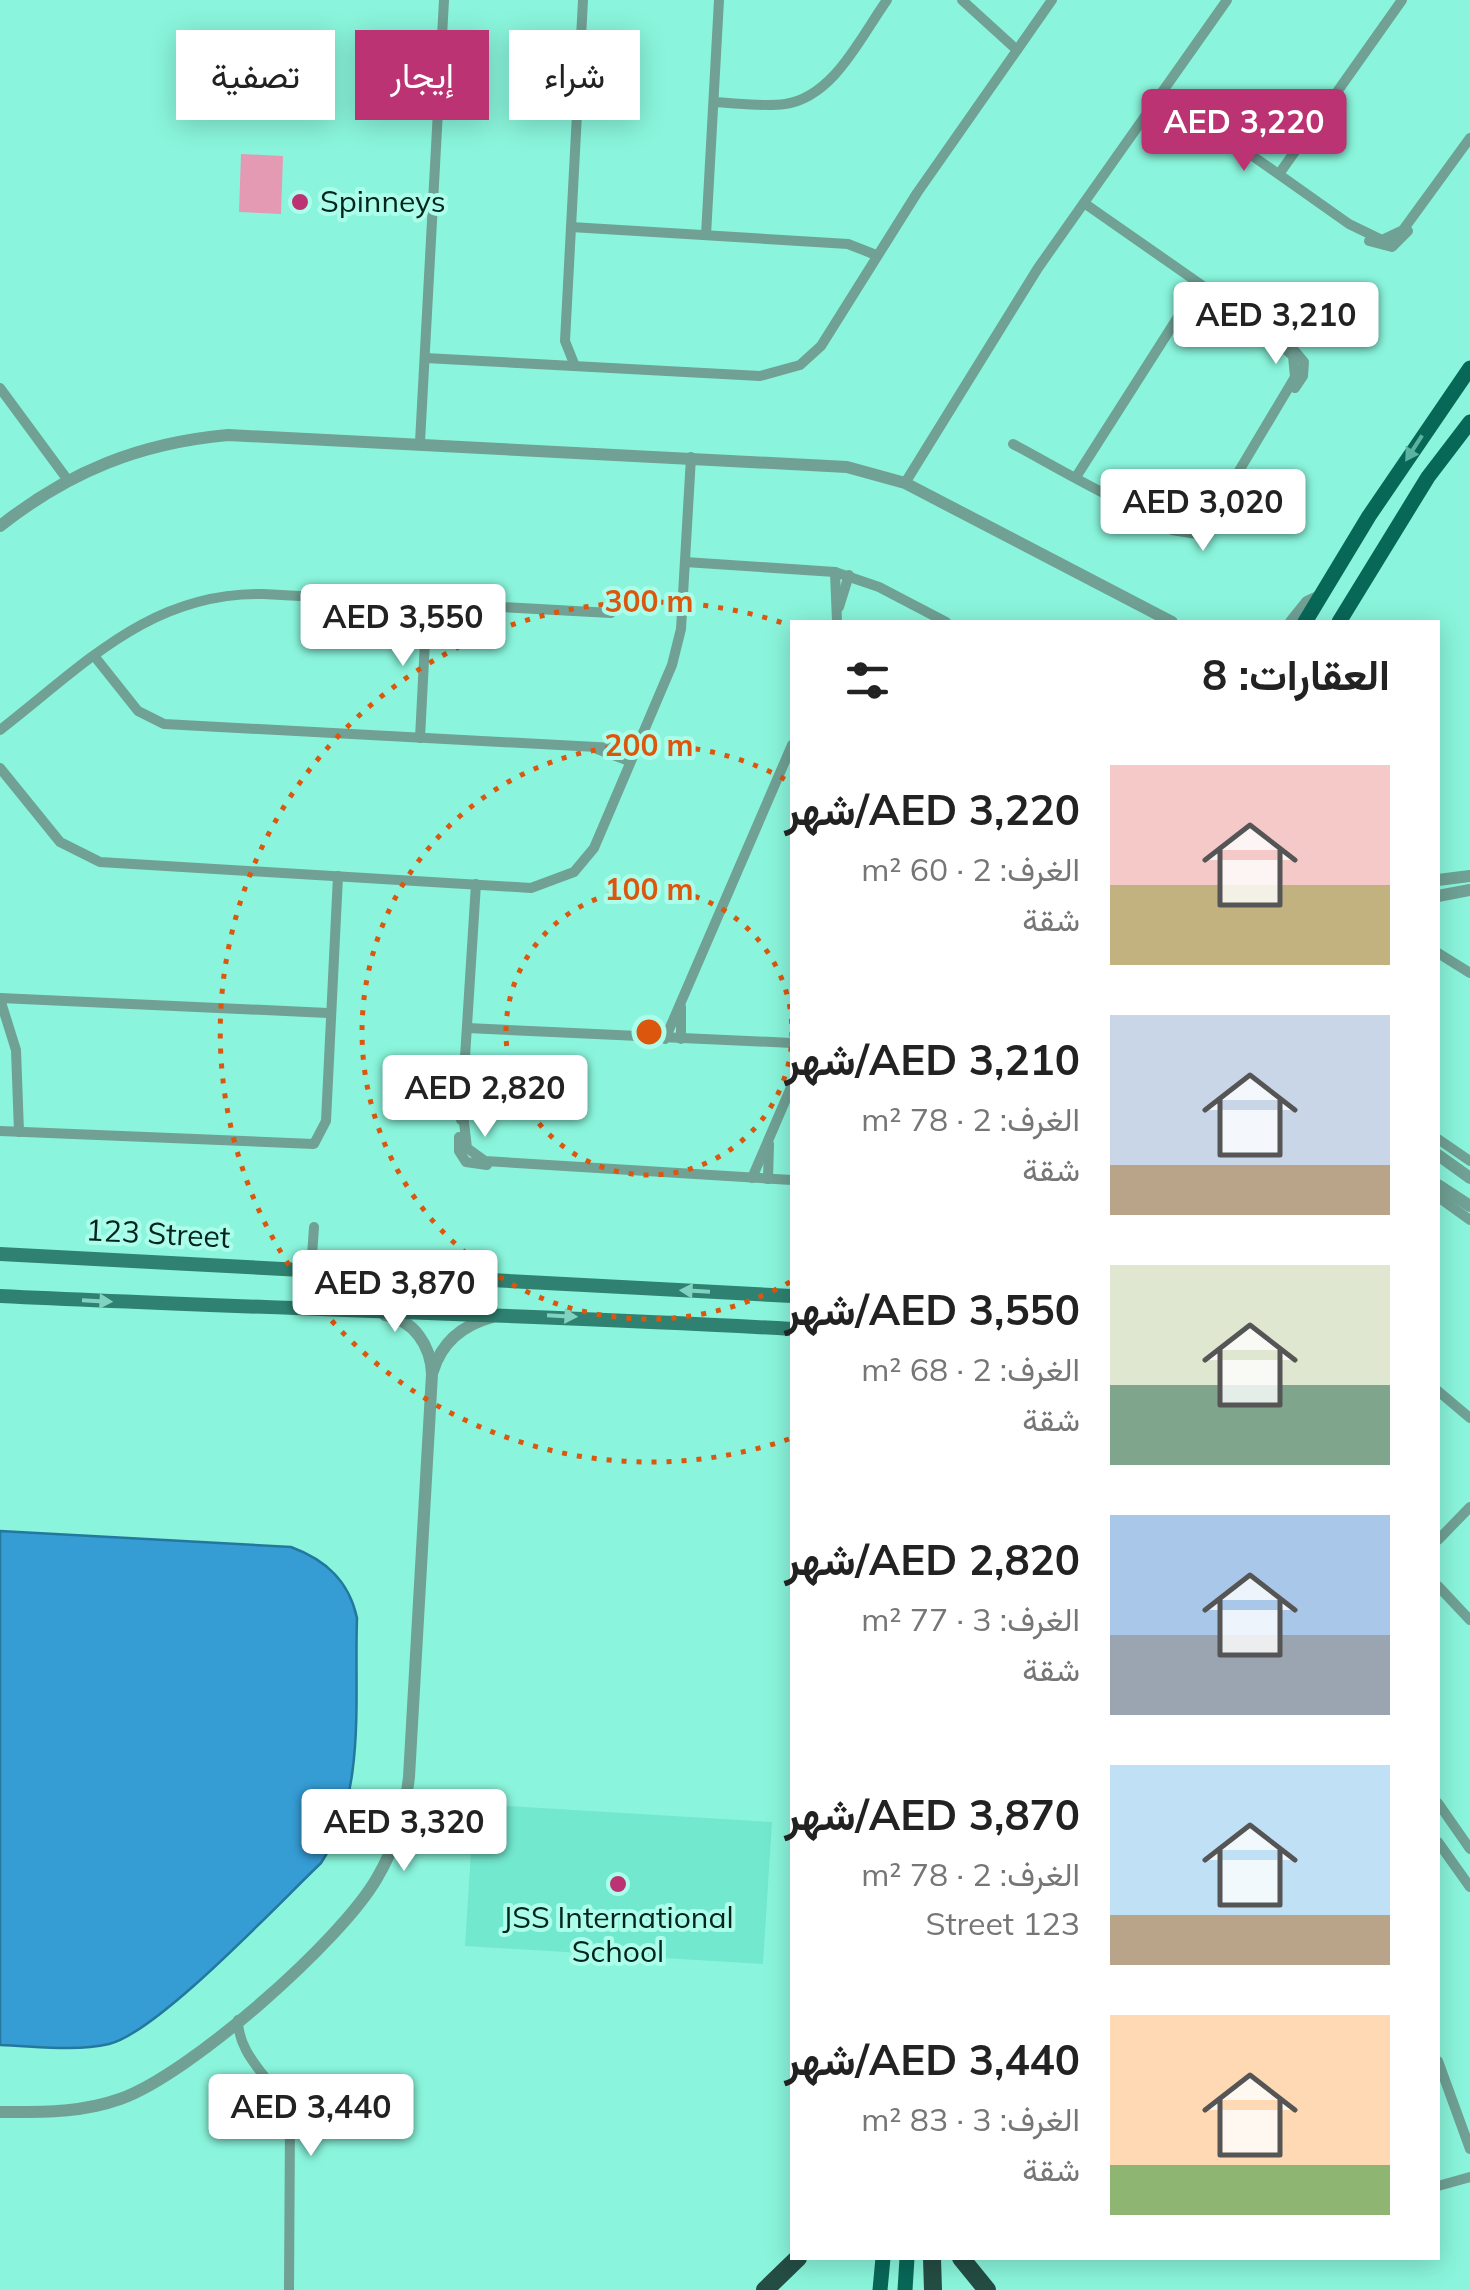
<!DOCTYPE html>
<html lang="ar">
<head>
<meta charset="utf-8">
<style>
  :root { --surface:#fff; --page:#f6f6f6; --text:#222; --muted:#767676; --accent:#bb3372 }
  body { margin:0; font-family:Mulish,Vazirmatn,sans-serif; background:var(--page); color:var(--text); direction:rtl; height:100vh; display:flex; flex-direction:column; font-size:38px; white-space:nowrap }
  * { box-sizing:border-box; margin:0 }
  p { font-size:32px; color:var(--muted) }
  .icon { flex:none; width:55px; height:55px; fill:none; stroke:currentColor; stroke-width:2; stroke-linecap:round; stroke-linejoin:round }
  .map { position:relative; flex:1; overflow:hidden; direction:ltr }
  .drawer { position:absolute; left:790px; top:620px; width:650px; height:1640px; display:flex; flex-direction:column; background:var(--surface); border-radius:0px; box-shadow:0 5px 25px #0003; direction:rtl }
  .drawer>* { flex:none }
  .hud { position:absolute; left:30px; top:30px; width:610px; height:90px; direction:rtl; display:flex; gap:20px }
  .price { position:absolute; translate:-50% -85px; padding:0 22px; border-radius:10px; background:#fff; color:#222; font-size:32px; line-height:65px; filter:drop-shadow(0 2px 5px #0008) }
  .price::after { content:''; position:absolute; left:50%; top:60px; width:30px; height:22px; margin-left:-15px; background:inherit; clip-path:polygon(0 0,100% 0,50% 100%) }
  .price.active { background:var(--accent); color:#fff }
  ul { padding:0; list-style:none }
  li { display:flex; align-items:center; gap:30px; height:250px; padding:0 50px }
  li span { display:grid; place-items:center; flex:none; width:280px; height:200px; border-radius:0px; color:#555 }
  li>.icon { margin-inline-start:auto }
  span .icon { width:120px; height:120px; fill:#fffc; stroke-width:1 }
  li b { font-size:42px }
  h2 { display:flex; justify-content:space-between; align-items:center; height:120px; padding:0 50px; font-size:42px }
  .pill { padding:0 35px; border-radius:0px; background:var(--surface); box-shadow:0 5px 25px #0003; font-size:35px; line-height:90px }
  .pill.active { background:var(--accent); color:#fff }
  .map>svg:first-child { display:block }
</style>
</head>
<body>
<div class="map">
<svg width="1470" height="2290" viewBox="0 0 1470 2290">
  <rect width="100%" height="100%" fill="#8af5dc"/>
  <path fill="#72e8ce" d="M474 1804 772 1822 763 1964 465 1946Z"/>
  <path fill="#e59ab4" d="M241 154 283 156 281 214 239 212Z"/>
  <path fill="#359cd4" stroke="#25789d" stroke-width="2.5" d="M0 1531 291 1547C326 1560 349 1581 357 1618 354 1699 367 1793 321 1863 278 1904 158 2032 109 2044 74 2052 35 2046 0 2045Z"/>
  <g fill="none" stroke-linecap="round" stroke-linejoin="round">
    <g stroke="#70a194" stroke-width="10">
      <path d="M962 0 1017 50"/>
      <path d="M1162 92 1349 224 1382 240 1403 230 1470 138"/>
      <path d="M714 102C737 103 762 107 785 104 834 97 861 36 887 0"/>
      <path d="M1279 174 1402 0"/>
      <path d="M1084 203 1266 330"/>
      <path d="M571 227 848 244 876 255"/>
      <path d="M706 235 719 0"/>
      <path d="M1369 241 1392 247 1408 231"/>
      <path d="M1289 344 1304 362 1303 376 1295 388"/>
      <path d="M425 358 760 376 800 365 821 346 917 193 1052 0"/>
      <path d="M575 366 565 341 583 0"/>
      <path d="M0 388 67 479"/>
      <path d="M420 442 444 0"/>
      <path d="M1013 444C1048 462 1165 533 1196 526L1227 491 1295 377 1293 356 1264 330"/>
      <path d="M1076 477 1199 284"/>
      <path d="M905 483 1038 268 1227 0"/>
      <path d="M1172 530 1197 534 1215 516"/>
      <path d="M685 562 835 572 879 587 946 622"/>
      <path d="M835 572 837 622"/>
      <path d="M839 607 849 575"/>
      <path d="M95 657 138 711 164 724 634 749"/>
      <path d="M0 730C84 665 150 592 263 594L611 613"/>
      <path d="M420 738 427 602"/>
      <path d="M597 749 629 761"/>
      <path d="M0 768 60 842 100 862 531 888 574 872 594 848 672 665 681 629 691 457"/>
      <path d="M1438 953 1470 973"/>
      <path d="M0 998 328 1013"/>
      <path d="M0 999 16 1050 19 1132"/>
      <path d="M467 1028 792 1043"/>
      <path d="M665 1039 792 745"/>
      <path d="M681 1039V1007"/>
      <path d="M463 1114 467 1148 485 1161 792 1180"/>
      <path d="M461 1120 476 884"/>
      <path d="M0 1131 314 1144 326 1121 338 876"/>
      <path d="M459 1137V1151L466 1162 487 1165"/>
      <path d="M1438 1139 1470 1161"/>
      <path d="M752 1178 792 1085"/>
      <path d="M768 1179 769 1144"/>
      <path d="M1438 1197 1470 1220"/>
      <path d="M311 1270 314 1227"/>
      <path d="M1438 1391 1470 1418"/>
      <path d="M1438 1540 1470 1507"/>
      <path d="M1438 1586 1470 1620"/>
      <path d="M1438 1803 1470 1849"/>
      <path d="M1438 1842 1470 1887"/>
      <path d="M238 2020C238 2061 281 2083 290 2122L289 2290"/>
      <path d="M1438 2061 1470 2149"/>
      <path d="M1438 2186 1470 2177"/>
    </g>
    <g stroke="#70a194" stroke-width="12">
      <path d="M0 526C70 471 140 443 228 435L847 467 905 483 1172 622"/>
      <path d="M1291 622 1307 602 1320 596"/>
      <path d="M1438 880 1470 876"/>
      <path d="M1438 896 1470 890"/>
      <path d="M1438 1155 1470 1178"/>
      <path d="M1438 1185 1470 1206"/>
      <path d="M433 1371C442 1341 463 1325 492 1317"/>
      <path d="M0 2112C42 2112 81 2113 120 2099 189 2075 341 1941 377 1878 396 1846 405 1813 409 1777L432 1374C431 1346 414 1320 385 1315"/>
    </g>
    <g stroke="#2f8271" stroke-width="14">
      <path d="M0 1254 792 1296"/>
      <path d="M0 1296C264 1309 528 1314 792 1329"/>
    </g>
    <g stroke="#086858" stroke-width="15">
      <path d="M1305 622 1369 516 1470 368"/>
      <path d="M1339 622 1428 477 1470 422"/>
      <path d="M880 2290 883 2258"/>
      <path d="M905 2290 907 2258"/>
    </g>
    <g stroke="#244d44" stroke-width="18">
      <path d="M932 2258 933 2290"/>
      <path d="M961 2258 987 2290"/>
      <path d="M765 2290 798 2258"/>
    </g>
  </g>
  <defs><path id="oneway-solid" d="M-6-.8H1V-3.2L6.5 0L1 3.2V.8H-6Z" transform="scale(2.5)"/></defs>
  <use fill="#5ab3a1" href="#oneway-solid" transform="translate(1414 448) rotate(123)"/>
  <g fill="#80d3c0">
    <use href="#oneway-solid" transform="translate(695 1291) rotate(-177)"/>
    <use href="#oneway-solid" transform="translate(97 1301) rotate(3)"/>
    <use href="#oneway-solid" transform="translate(562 1316) rotate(3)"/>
  </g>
  <g fill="none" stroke="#dc560d" stroke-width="5" stroke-dasharray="5 10">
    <circle cx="649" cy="1032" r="143"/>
    <path d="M790 1282A287 287 0 1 1 790 782"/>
    <path d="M789 1439A430 430 0 1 1 789 625"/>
  </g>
  <g fill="#bb3372" stroke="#acfeea" stroke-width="4">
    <circle cx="300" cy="202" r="10"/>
    <circle cx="618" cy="1884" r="10"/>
  </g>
  <g text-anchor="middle" stroke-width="8" stroke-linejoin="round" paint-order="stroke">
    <g font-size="30" fill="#01251e" stroke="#acfeea" text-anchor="start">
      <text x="320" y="212">Spinneys</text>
      <text x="618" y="1928" text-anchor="middle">JSS International<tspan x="618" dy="34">School</tspan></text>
    </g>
    <g font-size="30" fill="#01251e" stroke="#acfeea">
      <text transform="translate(158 1234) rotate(3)" y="10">123 Street</text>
    </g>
  </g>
  <circle cx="649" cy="1032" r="15" fill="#dc560d" stroke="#acfeea" stroke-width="5"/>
  <g font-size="30" text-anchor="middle" font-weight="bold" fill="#dc560d" stroke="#acfeea" stroke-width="8" stroke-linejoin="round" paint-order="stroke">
    <text x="649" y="612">300 m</text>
    <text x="649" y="756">200 m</text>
    <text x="649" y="900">100 m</text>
  </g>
</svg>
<b class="price active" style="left:1244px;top:174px">AED 3,220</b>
<b class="price" style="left:1276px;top:367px">AED 3,210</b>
<b class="price" style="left:1203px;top:554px">AED 3,020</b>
<b class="price" style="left:403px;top:669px">AED 3,550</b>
<b class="price" style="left:485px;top:1140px">AED 2,820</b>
<b class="price" style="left:395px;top:1335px">AED 3,870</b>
<b class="price" style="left:404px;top:1874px">AED 3,320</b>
<b class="price" style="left:311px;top:2159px">AED 3,440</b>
<div class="hud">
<a class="pill">شراء</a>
<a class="pill active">إيجار</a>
<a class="pill">تصفية</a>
</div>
<section class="drawer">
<h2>العقارات: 8<svg class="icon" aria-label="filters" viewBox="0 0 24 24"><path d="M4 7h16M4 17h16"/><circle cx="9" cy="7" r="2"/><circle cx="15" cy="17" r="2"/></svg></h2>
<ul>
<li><span style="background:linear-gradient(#f6c9c9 60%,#c2b280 0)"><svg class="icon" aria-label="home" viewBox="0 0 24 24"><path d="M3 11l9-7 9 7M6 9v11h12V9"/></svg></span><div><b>AED 3,220/شهر</b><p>الغرف: 2 · 60 m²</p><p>شقة</p></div></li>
<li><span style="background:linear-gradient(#c9d6e8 75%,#b9a48a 0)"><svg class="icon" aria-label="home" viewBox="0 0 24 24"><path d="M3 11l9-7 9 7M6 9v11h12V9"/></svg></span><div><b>AED 3,210/شهر</b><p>الغرف: 2 · 78 m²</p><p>شقة</p></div></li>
<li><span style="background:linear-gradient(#dfe7d0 60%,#7fa58c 0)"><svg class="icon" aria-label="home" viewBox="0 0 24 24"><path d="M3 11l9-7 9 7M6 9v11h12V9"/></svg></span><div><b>AED 3,550/شهر</b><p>الغرف: 2 · 68 m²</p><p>شقة</p></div></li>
<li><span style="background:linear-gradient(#a9c7e8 60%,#9aa5b1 0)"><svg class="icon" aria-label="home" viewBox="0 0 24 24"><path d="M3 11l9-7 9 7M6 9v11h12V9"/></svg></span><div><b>AED 2,820/شهر</b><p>الغرف: 3 · 77 m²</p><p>شقة</p></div></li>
<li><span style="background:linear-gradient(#bfe0f5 75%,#b9a48a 0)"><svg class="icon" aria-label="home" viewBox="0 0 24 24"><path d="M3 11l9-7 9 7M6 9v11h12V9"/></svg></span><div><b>AED 3,870/شهر</b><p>الغرف: 2 · 78 m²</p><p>123 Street</p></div></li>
<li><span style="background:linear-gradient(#ffd9b3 75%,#8fb573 0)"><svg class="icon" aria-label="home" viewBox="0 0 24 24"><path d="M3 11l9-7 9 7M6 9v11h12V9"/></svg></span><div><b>AED 3,440/شهر</b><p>الغرف: 3 · 83 m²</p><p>شقة</p></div></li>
</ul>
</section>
</div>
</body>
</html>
